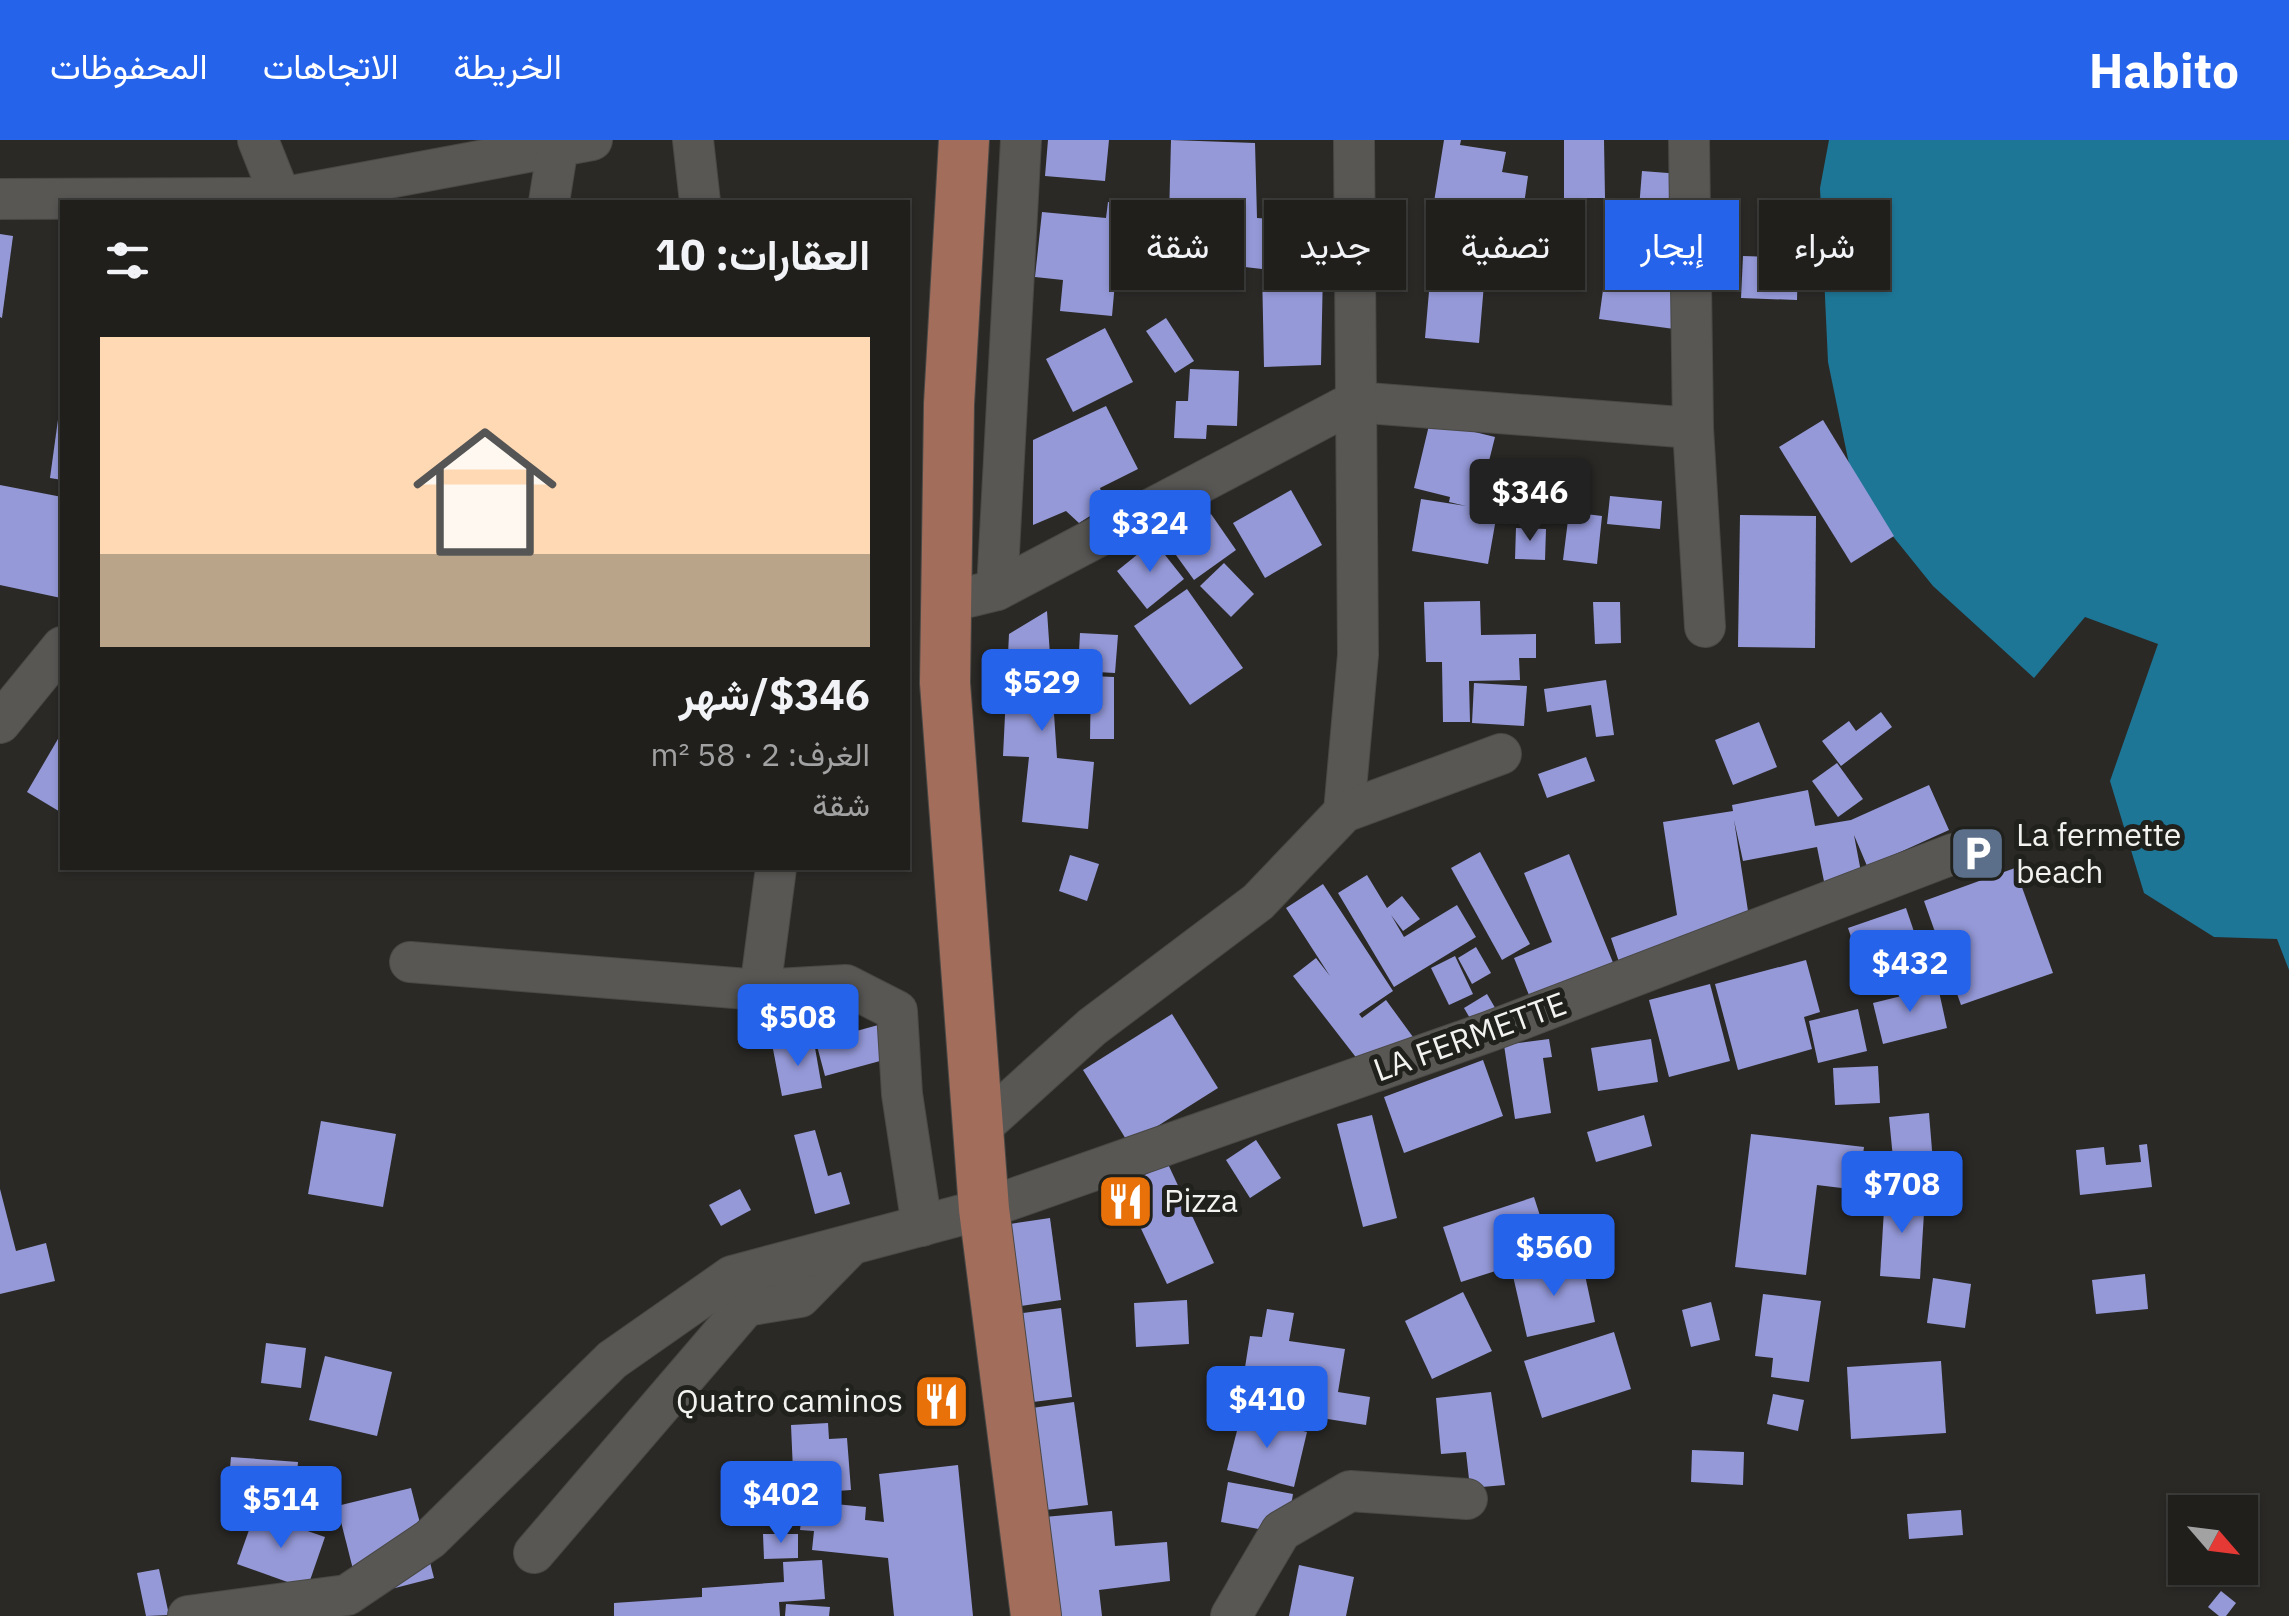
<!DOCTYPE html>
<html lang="ar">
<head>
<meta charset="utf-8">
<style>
  :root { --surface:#201f1c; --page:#2d2c29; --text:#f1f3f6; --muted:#a2a2a3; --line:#3d3d3b; --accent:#2563eb }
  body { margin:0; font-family:"IBM Plex Sans",Vazirmatn,sans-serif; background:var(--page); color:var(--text); direction:rtl; height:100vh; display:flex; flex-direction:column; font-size:38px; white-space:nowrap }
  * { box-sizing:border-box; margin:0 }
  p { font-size:32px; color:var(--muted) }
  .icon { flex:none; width:55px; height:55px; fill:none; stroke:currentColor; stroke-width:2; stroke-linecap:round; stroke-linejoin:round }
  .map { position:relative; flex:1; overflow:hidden; direction:ltr }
  .panel { position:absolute; left:60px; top:60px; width:850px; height:670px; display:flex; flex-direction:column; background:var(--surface); border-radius:0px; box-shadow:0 2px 8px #0004,0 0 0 2px var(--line); direction:rtl }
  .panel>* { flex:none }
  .banner { position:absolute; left:940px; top:60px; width:950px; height:90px; direction:rtl; display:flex; gap:20px }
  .needle { width:65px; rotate:118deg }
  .tools { position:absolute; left:2168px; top:1355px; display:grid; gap:20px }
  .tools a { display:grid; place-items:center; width:90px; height:90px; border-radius:0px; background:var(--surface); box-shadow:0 2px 8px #0004,0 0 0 2px var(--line); font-size:50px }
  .price { position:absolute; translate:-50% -85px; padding:0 22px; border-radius:10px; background:var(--accent); color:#fff; font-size:32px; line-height:65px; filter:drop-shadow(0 2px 5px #0008) }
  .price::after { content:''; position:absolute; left:50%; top:60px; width:30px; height:22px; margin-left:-15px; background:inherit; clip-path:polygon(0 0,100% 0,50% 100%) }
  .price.active { background:#222; color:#fff }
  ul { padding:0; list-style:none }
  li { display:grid; align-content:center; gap:20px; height:530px; padding:0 40px }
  li span { display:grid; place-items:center; height:310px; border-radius:0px; color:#555 }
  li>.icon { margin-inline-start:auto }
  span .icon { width:180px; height:180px; fill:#fffc; stroke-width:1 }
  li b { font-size:42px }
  h2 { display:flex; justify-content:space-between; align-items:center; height:120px; padding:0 40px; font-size:42px }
  .chip { padding:0 35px; border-radius:0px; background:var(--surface); box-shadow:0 2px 8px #0004,0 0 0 2px var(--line); font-size:35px; line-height:90px }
  .chip.active { background:var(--accent); color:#fff }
  header { display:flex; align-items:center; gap:60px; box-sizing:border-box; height:140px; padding:0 50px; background:var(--accent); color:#fff }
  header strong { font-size:48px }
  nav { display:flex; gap:55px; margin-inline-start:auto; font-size:35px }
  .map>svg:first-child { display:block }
</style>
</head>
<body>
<header>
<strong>Habito</strong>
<nav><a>الخريطة</a><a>الاتجاهات</a><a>المحفوظات</a></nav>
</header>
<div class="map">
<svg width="2289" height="1476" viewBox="0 0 2289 1476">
  <rect width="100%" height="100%" fill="#2a2926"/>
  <path fill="#1e7696" d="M1829 0H2289V830L2277 799 2214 797 2144 753 2110 641 2158 504 2085 477 2034 538 1933 446 1854 348 1828 222 1820 48Z"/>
  <g fill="#9599d8">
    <path d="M1048 0H1109L1105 41 1045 36Z"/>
    <path d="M1171 0 1255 3 1257 78 1324 82 1321 225 1264 227 1262 129 1168 118Z"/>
    <path d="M1444 0H1461L1460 5 1506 12 1502 32 1528 36 1521 86 1482 80 1479 106 1428 99Z"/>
    <path d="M1564 0H1604L1605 58H1564Z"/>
    <path d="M1642 31 1681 34 1676 108 1636 106Z"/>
    <path d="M1108 62 1157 67 1147 146 1115 142 1112 176 1060 171 1063 140 1035 137 1042 72 1106 78Z"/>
    <path d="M0 94 13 96 2 178 0 177Z"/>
    <path d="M1743 116 1798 118 1797 160 1741 158Z"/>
    <path d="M1607 121 1690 132 1682 190 1599 179Z"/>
    <path d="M1430 140 1484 144 1479 203 1425 198Z"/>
    <path d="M1166 178 1194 221 1175 233 1146 191Z"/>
    <path d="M1105 188 1133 242 1073 272 1046 219Z"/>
    <path d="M1190 229 1239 231 1237 286 1207 285 1206 299 1174 298 1176 261H1188Z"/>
    <path d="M60 265H62V340L50 338Z"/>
    <path d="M1106 266 1138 329 1100 348 1106 366 1079 383 1066 371 1033 385V300Z"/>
    <path d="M1823 280 1894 396 1851 423 1779 307Z"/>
    <path d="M1430 281 1495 297 1477 369 1497 373 1488 424 1412 411 1421 359 1466 366 1449 362 1450 357 1414 348Z"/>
    <path d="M0 345 62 357 61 458 0 445Z"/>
    <path d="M1291 350 1322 405 1265 438 1233 383Z"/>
    <path d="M1610 356 1662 361 1660 389 1607 384Z"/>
    <path d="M1569 372 1602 376 1597 424 1563 420Z"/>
    <path d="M1211 374 1236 410 1194 440 1168 404Z"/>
    <path d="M1740 375 1816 376 1815 508 1738 507Z"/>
    <path d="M1516 388 1546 389 1545 420 1515 419Z"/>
    <path d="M1154 401 1184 439 1147 469 1117 431Z"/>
    <path d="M1224 423 1254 454 1231 477 1200 446Z"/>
    <path d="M1187 449 1243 528 1190 565 1134 486Z"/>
    <path d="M1480 461 1481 495 1536 494V518H1519L1520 540 1469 541 1470 582H1443L1442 522H1426L1424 462Z"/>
    <path d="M1593 462H1620L1621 503 1595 504Z"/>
    <path d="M1047 471 1057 618 1094 622 1088 689 1022 682 1029 617 1003 616 1009 494Z"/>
    <path d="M1080 493 1118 495 1115 533 1078 531Z"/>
    <path d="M1091 536 1114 537V599H1090Z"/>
    <path d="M1606 540 1614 595 1596 597 1591 565 1547 572 1544 549Z"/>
    <path d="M1474 543 1527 546 1524 586 1472 583Z"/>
    <path d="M1881 572 1892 587 1841 626 1822 601 1849 581 1856 591Z"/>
    <path d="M1759 582 1777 627 1733 645 1715 600Z"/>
    <path d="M62 592V673L27 652Z"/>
    <path d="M1586 617 1595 641 1547 658 1538 634Z"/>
    <path d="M1837 623 1863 659 1838 677 1812 641Z"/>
    <path d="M1929 645 1949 690 1887 718 1870 733 1854 695 1864 748 1827 756 1817 707 1743 721 1734 680 1750 784 1621 828 1611 798 1677 775 1663 682 1733 671 1732 665 1808 650 1815 686 1851 680Z"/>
    <path d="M1480 712 1530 804 1502 820 1451 728Z"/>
    <path d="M1569 714 1616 830 1542 887 1514 818 1552 802 1524 733Z"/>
    <path d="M1070 715 1099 724 1087 761 1059 751Z"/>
    <path d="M2015 728 2053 833 1961 865 1924 761Z"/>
    <path d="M1367 735 1387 768 1402 756 1420 779 1403 791 1391 775 1404 797 1457 765 1476 797 1394 847 1338 753Z"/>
    <path d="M1323 744 1393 851 1359 874 1362 878 1386 860 1413 897 1365 929 1293 836 1316 818 1330 836 1286 768Z"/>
    <path d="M1906 768 1927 830 1870 851 1848 788Z"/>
    <path d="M1476 807 1491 833 1472 844 1458 818Z"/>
    <path d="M1455 816 1473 854 1449 865 1431 828Z"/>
    <path d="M1806 820 1820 872 1804 877 1812 909 1738 930 1715 844Z"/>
    <path d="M1710 844 1730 921 1669 937 1649 860Z"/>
    <path d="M1938 847 1947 888 1883 904 1873 863Z"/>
    <path d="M1487 854 1511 895 1488 909 1464 868Z"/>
    <path d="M1858 869 1867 911 1818 923 1809 881Z"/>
    <path d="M1172 874 1218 948 1129 1004 1083 930Z"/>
    <path d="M882 884 891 918 825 936 816 902Z"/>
    <path d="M1549 899 1552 917 1543 918 1551 973 1515 979 1504 905Z"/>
    <path d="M1651 899 1658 942 1598 951 1591 908Z"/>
    <path d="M814 902 822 948 782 956 773 909Z"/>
    <path d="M1483 920 1503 976 1404 1013 1384 957Z"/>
    <path d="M1878 926 1880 963 1835 965 1833 928Z"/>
    <path d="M1929 973 1934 1035 1895 1039 1889 977Z"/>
    <path d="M1372 975 1397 1078 1363 1087 1337 984Z"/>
    <path d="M1644 975 1652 1006 1596 1022 1587 992Z"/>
    <path d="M321 981 396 994 383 1067 308 1054Z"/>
    <path d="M815 990 828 1036 841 1032 850 1064 815 1074 794 995Z"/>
    <path d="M1751 994 1864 1007 1858 1050 1817 1045 1806 1135 1735 1127Z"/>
    <path d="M1256 1000 1281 1038 1250 1058 1226 1020Z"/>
    <path d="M2147 1004 2152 1047 2080 1055 2076 1010 2104 1007 2106 1025 2141 1022 2139 1005Z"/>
    <path d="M1168 1024 1214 1123 1167 1144 1121 1046Z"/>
    <path d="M0 1049 16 1111 46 1103 55 1141 0 1154Z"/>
    <path d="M740 1049 751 1070 721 1086 709 1065Z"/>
    <path d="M1885 1053 1925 1056 1920 1139 1880 1136Z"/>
    <path d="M1534 1057 1552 1113 1461 1142 1443 1087Z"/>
    <path d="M1050 1078 1061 1160 1021 1166 1010 1084Z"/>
    <path d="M1582 1121 1595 1182 1527 1197 1513 1136Z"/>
    <path d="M2145 1134 2148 1169 2096 1174 2092 1140Z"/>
    <path d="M1933 1138 1971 1144 1965 1188 1927 1183Z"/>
    <path d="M1463 1152 1492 1211 1432 1239 1405 1181Z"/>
    <path d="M1763 1154 1821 1161 1809 1242 1771 1237 1773 1218 1755 1216Z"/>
    <path d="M1187 1160 1189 1204 1136 1207 1134 1163Z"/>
    <path d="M1711 1162 1720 1200 1691 1207 1682 1170Z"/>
    <path d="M1061 1168 1072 1257 1033 1262 1023 1173Z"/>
    <path d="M1267 1169 1294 1173 1289 1201 1345 1209 1338 1252 1370 1257 1366 1285 1239 1265 1250 1196 1262 1197Z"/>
    <path d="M1614 1192 1631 1249 1542 1278 1524 1221Z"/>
    <path d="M266 1203 306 1208 301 1248 261 1243Z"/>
    <path d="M325 1216 392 1232 377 1296 309 1280Z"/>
    <path d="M1941 1221 1946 1293 1851 1299 1847 1227Z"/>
    <path d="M1491 1252 1505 1345 1470 1348 1466 1312 1441 1314 1436 1258Z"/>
    <path d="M1773 1254 1804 1260 1798 1291 1767 1284Z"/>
    <path d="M1074 1262 1088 1365 1046 1370 1032 1268Z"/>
    <path d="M1241 1275 1307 1292 1294 1347 1227 1330Z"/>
    <path d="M828 1283 829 1299 847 1298 851 1350 794 1354 791 1285Z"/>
    <path d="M1692 1310 1744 1312 1743 1345 1691 1342Z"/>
    <path d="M231 1317 298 1322 295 1355 228 1350Z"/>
    <path d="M958 1325 973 1476H894L888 1418 812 1410 814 1391 800 1390 804 1361 866 1367 865 1380 884 1382 879 1334Z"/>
    <path d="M1228 1342 1293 1354 1286 1394 1221 1382Z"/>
    <path d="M411 1348 434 1438 360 1457 337 1366Z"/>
    <path d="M1961 1370 1963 1395 1909 1399 1907 1374Z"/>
    <path d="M1112 1371 1115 1406 1167 1402 1170 1441 1099 1450 1102 1476H1057L1044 1377Z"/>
    <path d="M255 1373 325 1397 307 1449 237 1424Z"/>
    <path d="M763 1394H798V1418L764 1419Z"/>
    <path d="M822 1420 825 1459 779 1462 780 1476H614V1463L702 1457V1448L784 1442 783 1422Z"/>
    <path d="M1299 1425 1354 1437 1346 1476H1289Z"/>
    <path d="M159 1429 169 1475 146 1476 137 1433Z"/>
    <path d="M2221 1451 2236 1463 2226 1476H2219L2208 1467Z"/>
    <path d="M786 1464 830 1467 829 1476H785Z"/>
  </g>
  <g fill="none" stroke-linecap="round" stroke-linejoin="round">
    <defs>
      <g id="minor">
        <path d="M258 0 281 58 280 62"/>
        <path d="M693 0 700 62"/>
        <path d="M0 59 281 58 592 0"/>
        <path d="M549 62 558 6"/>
        <path d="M1693 288 1705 487"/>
        <path d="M997 450 1021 0"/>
        <path d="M944 463 997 450 1354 262 1693 288 1689 0"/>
        <path d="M0 583 62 507"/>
        <path d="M1344 672 1358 515 1354 0"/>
        <path d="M776 728 760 850 846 845 897 871 902 954 922 1086"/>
        <path d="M410 822 760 850"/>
        <path d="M978 990 1092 887 1258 762 1344 672 1501 614"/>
        <path d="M534 1413 746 1166 800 1157 850 1106"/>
        <path d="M188 1476 347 1455 430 1399 612 1220 732 1136 984 1069 1488 892 1953 714"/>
        <path d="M1231 1476 1281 1391 1350 1351 1467 1359"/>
      </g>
      <path id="major" d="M964 0 949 264 945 543 984 1069 1036 1476"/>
    </defs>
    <use href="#minor" stroke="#494845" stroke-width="42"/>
    <use href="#major" stroke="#494845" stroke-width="52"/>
    <use href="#minor" stroke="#585754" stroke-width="40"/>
    <use href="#major" stroke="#a26d5b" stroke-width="50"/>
  </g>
  <defs>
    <symbol id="parking-square" viewBox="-11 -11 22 22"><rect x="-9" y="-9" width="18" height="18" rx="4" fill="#5c6f8a" stroke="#20201c"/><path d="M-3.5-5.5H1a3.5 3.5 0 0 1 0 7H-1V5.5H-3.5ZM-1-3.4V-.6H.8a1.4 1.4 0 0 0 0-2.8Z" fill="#fff"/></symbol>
    <symbol id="restaurant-square" viewBox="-11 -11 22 22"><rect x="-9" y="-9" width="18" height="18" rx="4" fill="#e8710a" stroke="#20201c"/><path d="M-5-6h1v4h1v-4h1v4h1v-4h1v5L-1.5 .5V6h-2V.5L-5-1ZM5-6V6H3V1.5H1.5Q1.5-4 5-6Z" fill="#fff"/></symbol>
  </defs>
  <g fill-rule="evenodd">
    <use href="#parking-square" x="1946" y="682" width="63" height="63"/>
    <use href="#restaurant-square" x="1094" y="1030" width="63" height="63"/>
    <use href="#restaurant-square" x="910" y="1230" width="63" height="63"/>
  </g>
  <g text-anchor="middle" stroke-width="10" stroke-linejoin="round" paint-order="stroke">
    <g font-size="32" fill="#f2f2f0" stroke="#20201c" text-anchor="start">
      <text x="2016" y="706">La fermette<tspan x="2016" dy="37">beach</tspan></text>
      <text x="1164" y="1072">Pizza</text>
      <text x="903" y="1272" text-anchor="end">Quatro caminos</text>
    </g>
    <g font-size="32" fill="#f2f2f0" stroke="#20201c">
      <text transform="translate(1470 897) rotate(-20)" y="11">LA FERMETTE</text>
    </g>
  </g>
</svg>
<div class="tools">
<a><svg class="needle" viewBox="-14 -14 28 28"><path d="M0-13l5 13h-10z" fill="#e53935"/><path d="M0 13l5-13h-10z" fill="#a2a2a3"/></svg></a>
</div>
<b class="price active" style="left:1530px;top:404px">$346</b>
<b class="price" style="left:1150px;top:435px">$324</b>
<b class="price" style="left:1042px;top:594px">$529</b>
<b class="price" style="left:1910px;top:875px">$432</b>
<b class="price" style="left:798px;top:929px">$508</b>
<b class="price" style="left:1902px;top:1096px">$708</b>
<b class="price" style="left:1554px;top:1159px">$560</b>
<b class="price" style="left:1267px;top:1311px">$410</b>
<b class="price" style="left:781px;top:1406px">$402</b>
<b class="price" style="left:281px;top:1411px">$514</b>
<div class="banner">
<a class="chip">شراء</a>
<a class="chip active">إيجار</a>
<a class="chip">تصفية</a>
<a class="chip">جديد</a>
<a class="chip">شقة</a>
</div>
<section class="panel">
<h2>العقارات: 10<svg class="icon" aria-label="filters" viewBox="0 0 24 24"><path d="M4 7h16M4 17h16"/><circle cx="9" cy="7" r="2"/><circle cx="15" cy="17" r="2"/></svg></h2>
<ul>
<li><span style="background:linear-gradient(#ffd9b3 70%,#b9a48a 0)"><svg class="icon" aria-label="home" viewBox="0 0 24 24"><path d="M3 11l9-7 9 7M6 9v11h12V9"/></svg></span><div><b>$346/شهر</b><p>الغرف: 2 · 58 m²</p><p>شقة</p></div></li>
</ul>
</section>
</div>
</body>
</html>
